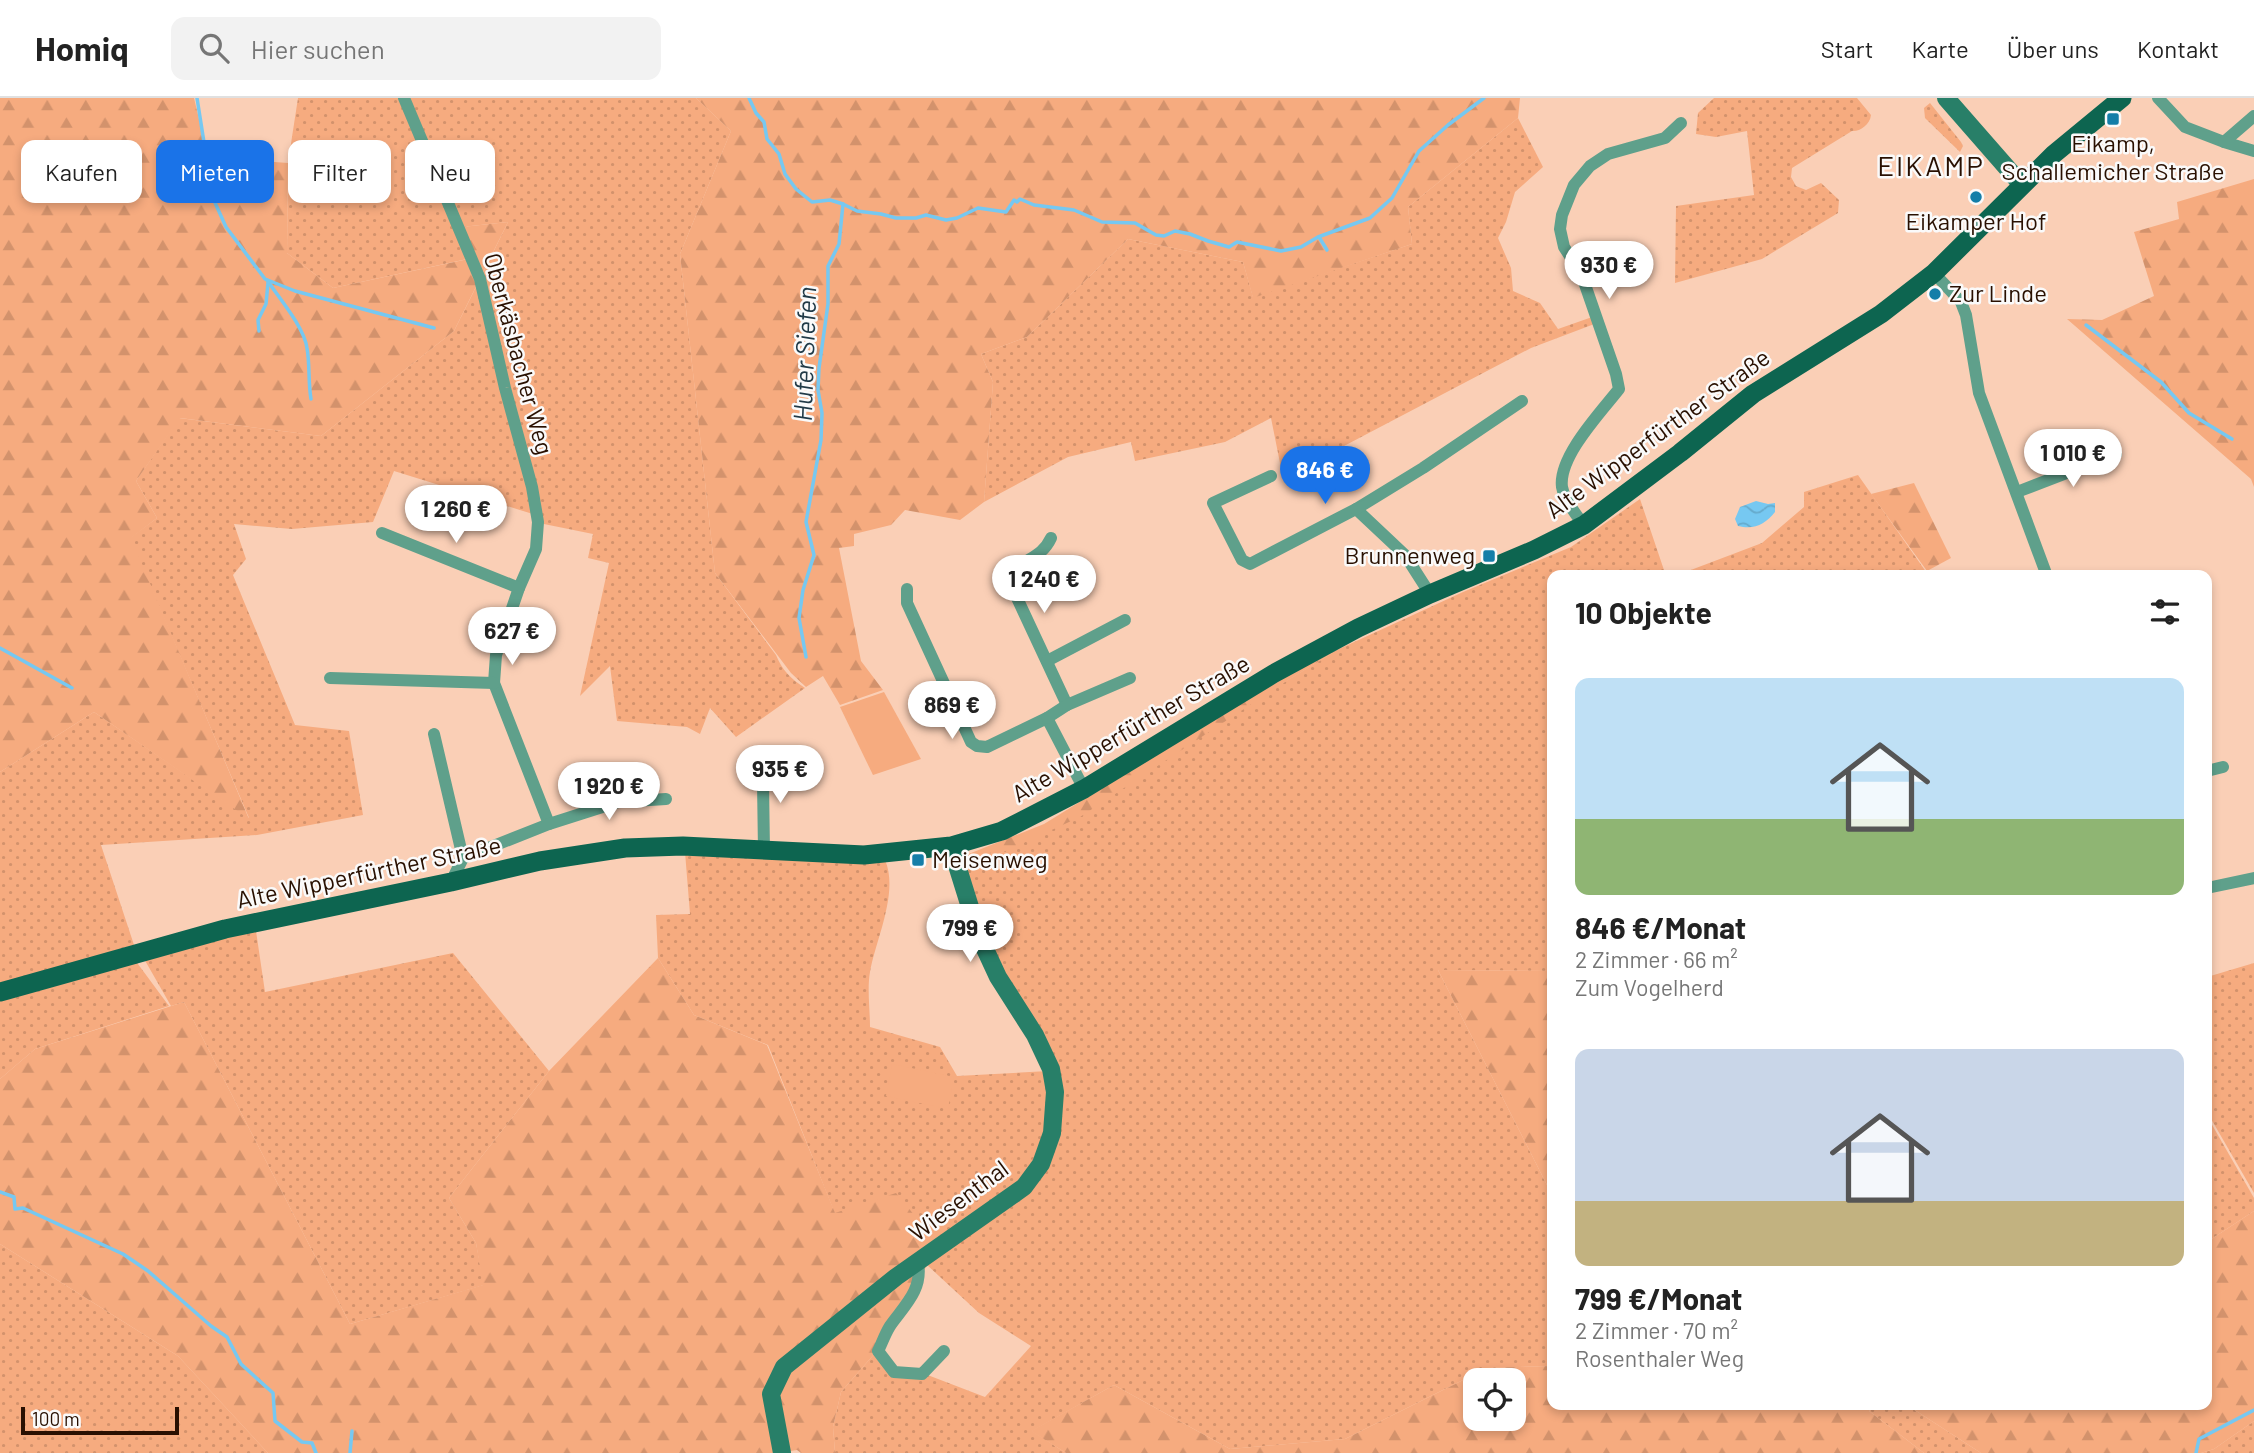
<!DOCTYPE html>
<html lang="de">
<head>
<meta charset="utf-8">
<style>
  :root { --surface:#fff; --page:#f2f2f2; --text:#222; --muted:#767676; --line:#e0e0e0; --accent:#1a73e8 }
  body { margin:0; font-family:Barlow,sans-serif; background:var(--page); color:var(--text); height:100vh; display:flex; flex-direction:column; font-size:26px; white-space:nowrap }
  * { box-sizing:border-box; margin:0 }
  p { font-size:23px; color:var(--muted) }
  .icon { flex:none; width:38px; height:38px; fill:none; stroke:currentColor; stroke-width:2; stroke-linecap:round; stroke-linejoin:round }
  .map { position:relative; flex:1; overflow:hidden }
  .panel { position:absolute; left:1547px; top:472px; width:665px; height:840px; display:flex; flex-direction:column; background:var(--surface); border-radius:14px; box-shadow:0 4px 10px #0003 }
  .panel>* { flex:none }
  .hud { position:absolute; left:21px; top:42px; width:665px; height:63px; display:flex; gap:14px }
  .tools { position:absolute; left:1463px; top:1270px; display:grid; gap:14px }
  .tools a { display:grid; place-items:center; width:63px; height:63px; border-radius:14px; background:var(--surface); box-shadow:0 4px 10px #0003; font-size:35px }
  .scale { position:absolute; left:21px; bottom:18px; width:158px; box-sizing:border-box; padding-left:7px; border:4px solid #291001; border-top:0; font-size:19px; line-height:24px; white-space:nowrap; color:#291001; -webkit-text-stroke:5px #fafafa; paint-order:stroke }
  .price { position:absolute; translate:-50% -60px; padding:0 16px; border-radius:24px; background:#fff; color:#222; font-size:23px; line-height:46px; filter:drop-shadow(0 2px 4px #0008) }
  .price::after { content:''; position:absolute; left:50%; top:42px; width:21px; height:16px; margin-left:-10px; background:inherit; clip-path:polygon(0 0,100% 0,50% 100%) }
  .price.on { background:var(--accent); color:#fff }
  ul { padding:0; list-style:none }
  li { display:grid; align-content:center; gap:14px; height:371px; padding:0 28px }
  li span { display:grid; place-items:center; height:217px; border-radius:14px; color:#555 }
  li>.icon { margin-inline-start:auto }
  span .icon { width:126px; height:126px; fill:#fffc; stroke-width:1 }
  li b { font-size:30px }
  h2 { display:flex; justify-content:space-between; align-items:center; height:84px; padding:0 28px; font-size:30px }
  .tag { padding:0 24px; border-radius:14px; background:var(--surface); box-shadow:0 4px 10px #0003; font-size:24px; line-height:63px }
  .tag.on { background:var(--accent); color:#fff }
  header { display:flex; align-items:center; gap:42px; box-sizing:border-box; height:98px; padding:0 35px; background:var(--surface); border-bottom:2px solid var(--line) }
  header strong { font-size:33px }
  nav { display:flex; gap:38px; margin-inline-start:auto; font-size:24px }
  .search { width:490px; height:63px; background:var(--page); display:flex; align-items:center; gap:18px; box-sizing:border-box; padding:0 24px; border-radius:14px; color:var(--muted); font-size:26px }
  .map>svg:first-child { display:block }
</style>
</head>
<body>
<header>
<strong>Homiq</strong>
<div class="search"><svg class="icon" aria-label="search" viewBox="0 0 24 24"><circle cx="10" cy="10" r="6"/><path d="M15 15l6 6"/></svg>Hier suchen</div>
<nav><a>Start</a><a>Karte</a><a>Über uns</a><a>Kontakt</a></nav>
</header>
<div class="map">
<svg width="2254" height="1355" viewBox="0 0 2254 1355">
  <defs>
    <pattern id="grass-dots" width="8" height="8" patternUnits="userSpaceOnUse" patternTransform="scale(1.75)"><rect width="8" height="8" fill="#f6ab7f"/><path d="M2 2h.1M6 6h.1" fill="none" stroke="#d3926c" stroke-width="1.8" stroke-linecap="round"/></pattern>
    <pattern id="forest-firs" width="22" height="20" patternUnits="userSpaceOnUse" patternTransform="scale(1.75)"><rect width="22" height="20" fill="#f6ab7f"/><path d="M5 1l3.5 6h-7zM16 11l3.5 6h-7z" fill="#d3926c"/></pattern>
    <pattern id="water-waves" width="16" height="10" patternUnits="userSpaceOnUse" patternTransform="scale(1.75)"><rect width="16" height="10" fill="#76c8f1"/><path d="M0 5q4-4 8 0t8 0" fill="none" stroke="#66abcd"/></pattern>
  </defs>
  <rect width="100%" height="100%" fill="#facfb6"/>
  <g fill="url(#grass-dots)">
    <path d="M298 0H403L472 160 333 190 287 155 288 65Z"/>
    <path d="M407 0H696L731 33 680 156 715 475 776 557C782 572 791 581 805 590L736 639 710 610 700 636 687 629 617 623 610 568 580 598 609 465 588 460 593 436 539 425 481 179 508 124 462 129Z"/>
    <path d="M1714 0H1857L1871 17C1870 27 1859 34 1852 33L1792 70 1791 79 1796 88 1806 92 1821 85 1839 102 1838 115 1762 161 1675 185 1676 108 1754 97 1747 33 1716 39 1696 36 1698 15Z"/>
    <path d="M1930 5 1961 44 1963 48 1960 54 1925 20 1924 10Z"/>
    <path d="M1518 20 1543 69 1515 94 1506 124 1498 140 1511 170 1513 193 1540 205 1558 231 1595 218 1597 225 1531 250 1283 380 1271 320 1225 344 1135 363 1131 344 1068 359 984 404 993 284 981 256 1027 239 1128 141 1243 164 1253 199 1412 146 1408 109Z"/>
    <path d="M480 181 536 417 394 373 373 424 292 431 234 426 246 461 233 477 295 627 349 633 363 717 257 737 101 747 134 847 0 886V674L94 614 249 720 130 440 157 420 136 383 179 320 321 338 454 233Z"/>
    <path d="M1858 377 1929 478H1675L1762 445 1804 409V394Z"/>
    <path d="M1640 401 1666 478H1552V873L1438 872 1552 1097V1268L1487 1270 1345 1341 1230 1351 1114 1287 1032 1333 1066 1355H835L833 1329 841 1294 876 1254 894 1276H925L985 1299 1031 1248 979 1215 926 1166 1027 1091 1061 993 1002 878 962 766 966 757 1001 755 1339 551 1463 494 1571 449Z"/>
    <path d="M685 754 885 762C899 794 876 841 870 874 867 891 870 911 870 929L940 949 957 978 1048 973C1048 992 1051 1014 1047 1033 1036 1088 980 1116 939 1147L835 1116 768 947 694 917 658 860 656 817 690 816Z"/>
    <path d="M256 833 265 894 453 855 549 973 449 1100 476 1145 484 1187 350 1226 184 904 171 908 143 859Z"/>
    <path d="M135 862 169 908 35 951 0 981V901Z"/>
    <path d="M2254 865V1095L2207 1014V879Z"/>
    <path d="M2207 1018 2254 1100V1113L2207 1144Z"/>
    <path d="M0 1146 178 1258 268 1355H0Z"/>
    <path d="M1876 1307H1907L1981 1355H1924L1869 1313Z"/>
    <path d="M2254 1323V1355H2201L2214 1351Z"/>
  </g>
  <g fill="url(#forest-firs)" fill-rule="evenodd">
    <path d="M0 0H194L208 59 288 65 287 155 333 190 473 160 462 129 508 124 454 233 321 338 180 320 136 383 157 420 131 440 249 721 94 614 0 674Z"/>
    <path d="M696 0H1520L1518 20 1408 109 1412 146 1253 200 1243 164 1128 141 1027 239 981 256 993 284 984 404 960 422 905 412 891 427 854 436V448L839 450 861 563 883 592 840 607 823 578 806 589 791 575 715 475 680 156 731 33Z"/>
    <path d="M2254 81V389L2251 381 2067 221 2102 222 2154 198 2134 134 2179 121 2177 104Z"/>
    <path d="M1914 385 1951 460 1927 473 1871 396Z"/>
    <path d="M1339 551 1285 584 1080 719 1001 755 966 757 1044 726 1287 576Z"/>
    <path d="M658 860 694 917 767 947 835 1115 896 1095 939 1147 876 1254 841 1294 833 1329 835 1355H801L797 1352 779 1355H268L178 1258 0 1146V981L35 951 184 904 350 1226 483 1187 476 1145 449 1100 549 973Z"/>
    <path d="M1438 872 1552 873V1097Z"/>
    <path d="M2254 1113V1323L2214 1351 2201 1355H1981L1907 1307H2207V1144Z"/>
    <path d="M1552 1268V1307H1876L1869 1313 1924 1355H1066L1031 1333 1114 1287 1230 1351 1345 1341 1487 1270ZM1475 1283H1514V1321H1475Z"/>
  </g>
  <g fill="#f6ab7f">
    <path d="M884 594 921 661 873 677 840 609Z"/>
    <path d="M892 966 954 979 948 1011 886 998Z"/>
  </g>
  <path fill="url(#water-waves)" d="M1756 403 1768 406 1775 405V414C1765 426 1755 432 1738 428L1735 421 1740 409Z"/>
  <g fill="none" stroke-linecap="round" stroke-linejoin="round">
    <g stroke="#76c8f1" stroke-width="3.5">
      <path d="M197 0 206 57 207 87 226 129 265 181 295 193 434 230"/>
      <path d="M749 0 756 15 764 24 767 41 779 56 785 76 796 91 812 104 830 102 843 106 839 146 828 168V206L819 270 818 292 822 315 821 342 806 424 814 457 803 492 799 520 806 559"/>
      <path d="M843 106 857 113 881 116 896 120H916L926 117 946 122 957 120 978 110 1006 114 1014 102 1017 104 1020 101 1034 107 1074 112 1102 124 1135 125 1156 137 1164 138 1175 133 1190 136 1208 143 1229 149 1237 144 1281 153 1301 149 1318 139 1370 120 1392 100 1419 53 1448 27 1484 0"/>
      <path d="M1319 139 1327 152"/>
      <path d="M267 182C279 200 304 229 307 250 310 267 308 284 311 301"/>
      <path d="M2086 227 2161 284 2189 315 2232 341"/>
      <path d="M259 233 258 222 266 206 268 185"/>
      <path d="M0 550 72 590"/>
      <path d="M0 1094 14 1099 15 1111 23 1110 123 1156 148 1173 211 1228 227 1239 241 1266 273 1295 275 1323 302 1344 312 1345 316 1355"/>
      <path d="M350 1355 352 1333"/>
      <path d="M2196 1355 2199 1341 2254 1312"/>
    </g>
    <g stroke="#5fa08b" stroke-width="12">
      <path d="M404 0 480 181 505 290 532 389 538 424 536 451 519 490 496 557 494 585 549 726"/>
      <path d="M2158 0 2185 29 2224 44 2254 18"/>
      <path d="M2224 44 2254 53"/>
      <path d="M1934 175 1961 204 1966 217 1979 295 2047 478"/>
      <path d="M1271 378 1213 405 1242 462 1250 466 1356 411 1405 457 1430 496"/>
      <path d="M2017 394 2116 356"/>
      <path d="M1356 411 1423 370 1522 303"/>
      <path d="M1584 427C1576 417 1564 401 1562 389 1558 359 1601 314 1619 291L1616 276 1581 175 1564 149 1560 131 1562 117 1574 87 1590 68 1608 56 1665 40 1681 25"/>
      <path d="M382 435 519 490"/>
      <path d="M1051 440C1039 466 1013 459 1011 487L1067 607"/>
      <path d="M907 491V505L971 644 977 648 987 649 1047 620 1084 691"/>
      <path d="M1047 563 1125 522"/>
      <path d="M330 580 494 585"/>
      <path d="M1047 620 1067 607 1130 580"/>
      <path d="M434 636 463 760"/>
      <path d="M2207 673 2223 669"/>
      <path d="M764 753 763 685C772 670 790 672 806 670"/>
      <path d="M451 784 463 760 549 726 618 704 666 701"/>
      <path d="M2207 790 2254 780"/>
      <path d="M918 1165C923 1192 904 1208 890 1228 885 1236 882 1245 878 1253L894 1274 922 1276 944 1253"/>
    </g>
    <g stroke="#287f68" stroke-width="18">
      <path d="M1946 0 2022 87"/>
      <path d="M782 1355 771 1296 784 1269 896 1179 1024 1089 1041 1066 1052 1035 1055 994 1051 971 1035 937 998 879 979 838 951 748"/>
    </g>
    <path stroke="#0d6550" stroke-width="19" d="M0 894 225 831 451 784 540 763 625 750 683 748 864 757 951 748 1002 733 1084 691 1273 576 1358 530 1430 496 1534 452 1584 427 1680 355 1753 296 1881 216 1934 175 2054 56 2122 0"/>
  </g>
  <g fill="#147ea8" stroke="#fafafa" stroke-width="2.5">
    <rect x="2106" y="14" width="14" height="14" rx="3.5"/>
    <circle cx="1976" cy="99" r="7"/>
    <circle cx="1935" cy="196" r="7"/>
    <rect x="1482" y="451" width="14" height="14" rx="3.5"/>
    <rect x="911" y="755" width="14" height="14" rx="3.5"/>
  </g>
  <g text-anchor="middle" stroke-width="5" stroke-linejoin="round" paint-order="stroke">
    <g font-size="24" fill="#291001" stroke="#fafafa">
      <text x="2113" y="54">Eikamp,<tspan x="2113" dy="28">Schallemicher Straße</tspan></text>
      <text x="1976" y="132">Eikamper Hof</text>
      <text x="1949" y="204" text-anchor="start">Zur Linde</text>
      <text x="1475" y="466" text-anchor="end">Brunnenweg</text>
      <text x="932" y="770" text-anchor="start">Meisenweg</text>
    </g>
    <g font-size="24" fill="#291001" stroke="#fafafa">
      <text transform="translate(518 256) rotate(75)" y="8">Oberkäsbacher Weg</text>
      <text transform="translate(1658 336) rotate(-36)" y="8">Alte Wipperfürther Straße</text>
      <text transform="translate(1131 631) rotate(-30)" y="8">Alte Wipperfürther Straße</text>
      <text transform="translate(369 775) rotate(-12)" y="8">Alte Wipperfürther Straße</text>
      <text transform="translate(959 1103) rotate(-37)" y="8">Wiesenthal</text>
    </g>
    <g font-size="26" font-style="italic" fill="#213a47" stroke="#fafafa">
      <text transform="translate(805 256) rotate(-88)" y="9">Hufer Siefen</text>
    </g>
    <g font-size="28" letter-spacing="2" fill="#291001" stroke="#fafafa">
      <text x="1931" y="78">EIKAMP</text>
    </g>
  </g>
</svg>
<div class="tools">
<a><svg class="icon" aria-label="locate" viewBox="0 0 24 24"><circle cx="12" cy="12" r="6"/><path d="M12 2v4M12 18v4M2 12h4M18 12h4"/></svg></a>
</div>
<div class="scale">100 m</div>
<b class="price" style="left:1609px;top:203px">930 €</b>
<b class="price" style="left:2073px;top:391px">1 010 €</b>
<b class="price on" style="left:1325px;top:408px">846 €</b>
<b class="price" style="left:456px;top:447px">1 260 €</b>
<b class="price" style="left:1044px;top:517px">1 240 €</b>
<b class="price" style="left:512px;top:569px">627 €</b>
<b class="price" style="left:952px;top:643px">869 €</b>
<b class="price" style="left:780px;top:707px">935 €</b>
<b class="price" style="left:609px;top:724px">1 920 €</b>
<b class="price" style="left:970px;top:866px">799 €</b>
<div class="hud">
<a class="tag">Kaufen</a>
<a class="tag on">Mieten</a>
<a class="tag">Filter</a>
<a class="tag">Neu</a>
</div>
<section class="panel">
<h2>10 Objekte<svg class="icon" aria-label="filters" viewBox="0 0 24 24"><path d="M4 7h16M4 17h16"/><circle cx="9" cy="7" r="2"/><circle cx="15" cy="17" r="2"/></svg></h2>
<ul>
<li><span style="background:linear-gradient(#bfe0f5 65%,#8fb573 0)"><svg class="icon" aria-label="home" viewBox="0 0 24 24"><path d="M3 11l9-7 9 7M6 9v11h12V9"/></svg></span><div><b>846 €/Monat</b><p>2 Zimmer · 66 m²</p><p>Zum Vogelherd</p></div></li>
<li><span style="background:linear-gradient(#c9d6e8 70%,#c2b280 0)"><svg class="icon" aria-label="home" viewBox="0 0 24 24"><path d="M3 11l9-7 9 7M6 9v11h12V9"/></svg></span><div><b>799 €/Monat</b><p>2 Zimmer · 70 m²</p><p>Rosenthaler Weg</p></div></li>
</ul>
</section>
</div>
</body>
</html>
